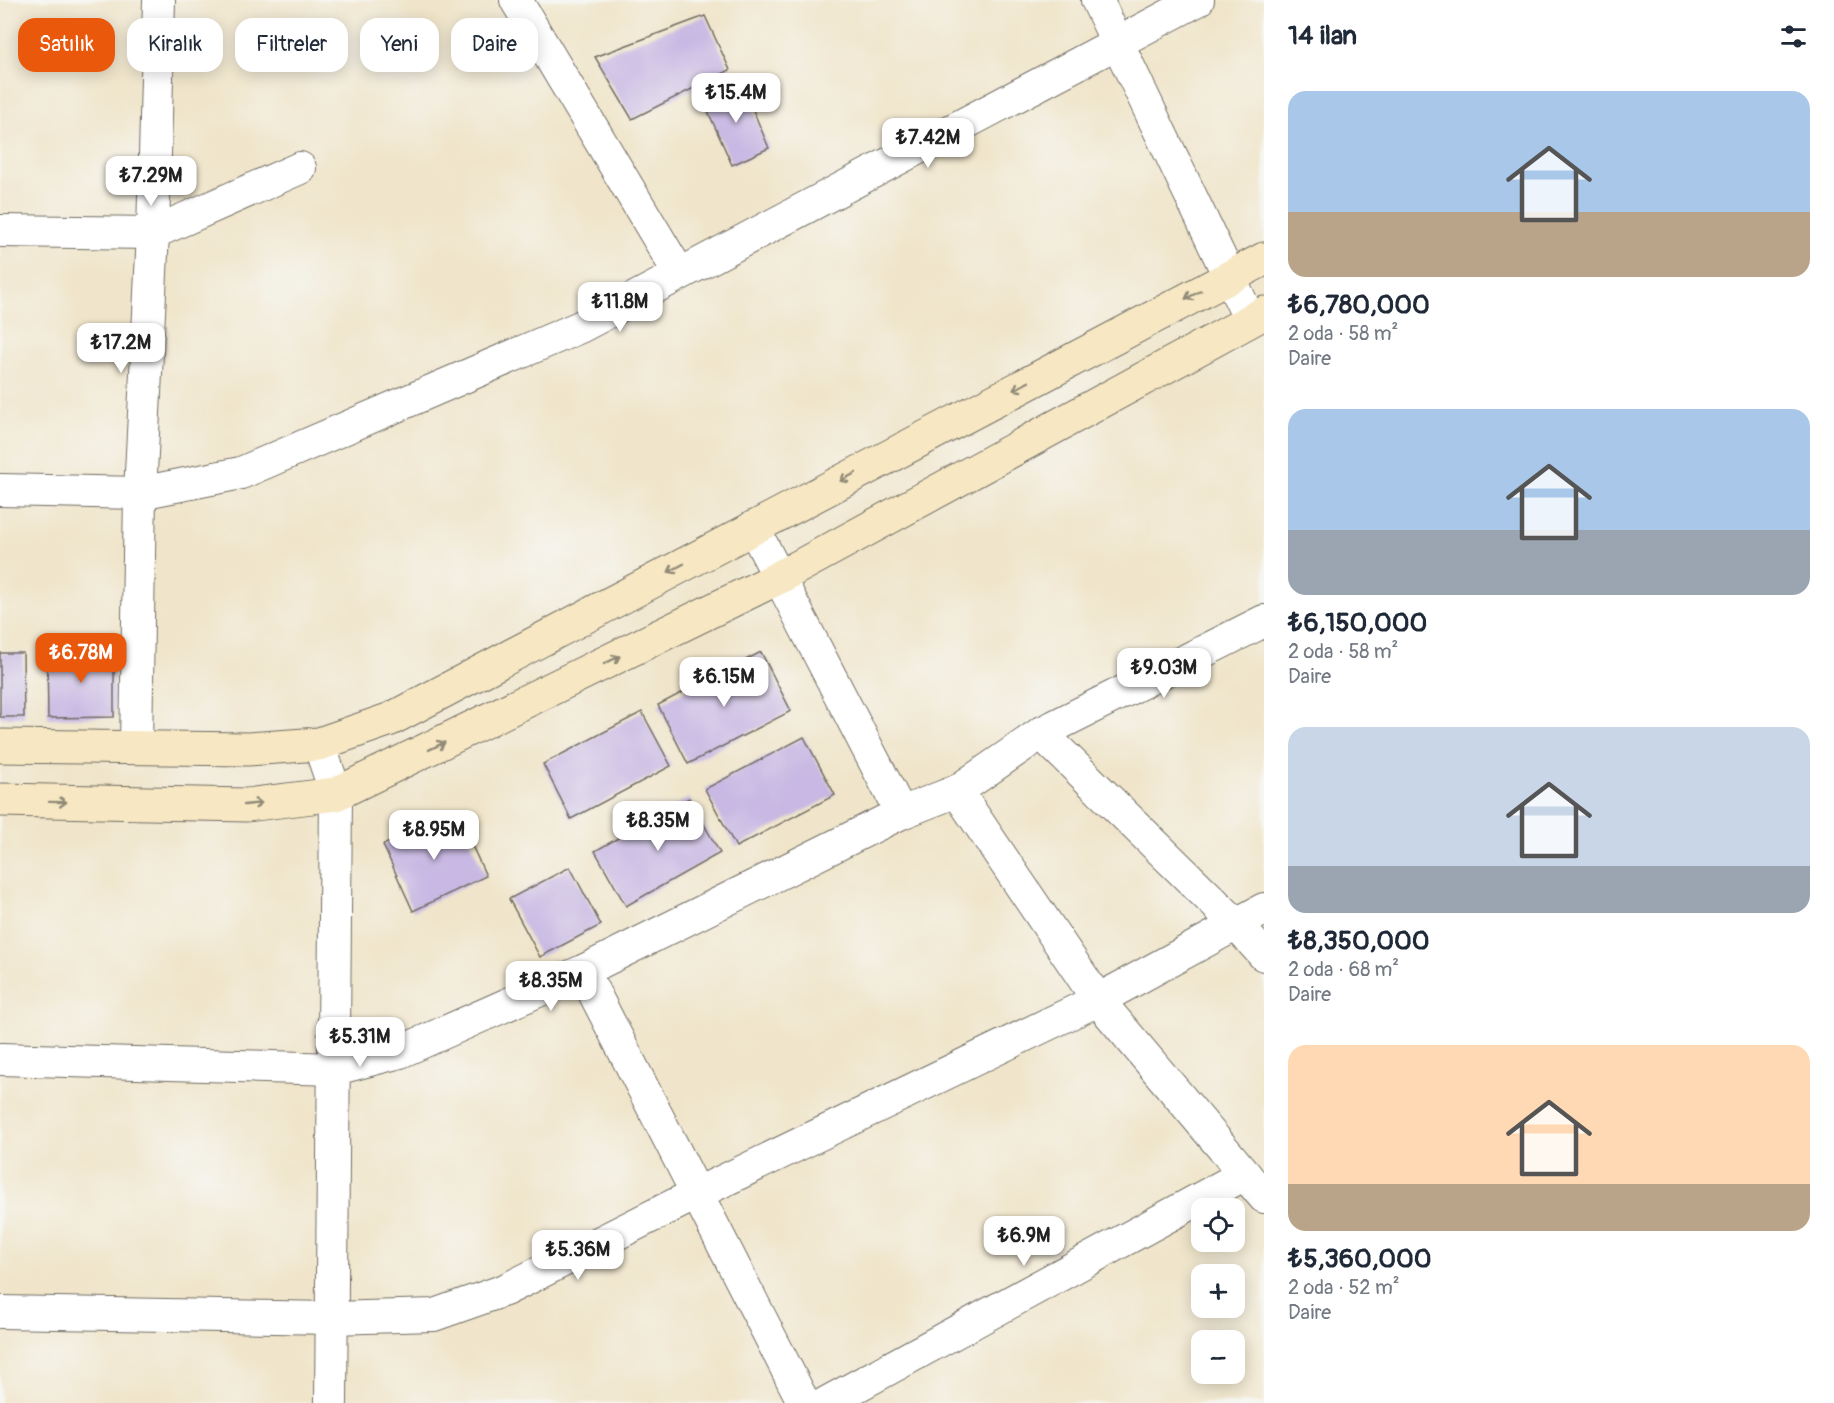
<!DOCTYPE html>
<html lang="tr">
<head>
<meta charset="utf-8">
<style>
  :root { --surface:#fff; --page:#f6f6f7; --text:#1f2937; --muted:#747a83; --accent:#ea580c }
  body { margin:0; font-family:Pangolin,sans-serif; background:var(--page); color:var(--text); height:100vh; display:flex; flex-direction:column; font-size:22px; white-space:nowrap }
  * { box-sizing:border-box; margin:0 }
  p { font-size:20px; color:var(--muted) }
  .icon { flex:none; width:33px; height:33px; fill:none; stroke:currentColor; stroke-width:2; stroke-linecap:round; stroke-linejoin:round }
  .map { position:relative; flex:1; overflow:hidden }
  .details { display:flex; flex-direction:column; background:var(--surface); width:570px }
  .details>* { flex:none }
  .banner { position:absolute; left:18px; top:18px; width:570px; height:54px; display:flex; gap:12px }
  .buttons { position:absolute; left:1191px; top:1198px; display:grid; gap:12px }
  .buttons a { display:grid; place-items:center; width:54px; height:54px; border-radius:12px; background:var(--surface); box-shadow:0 3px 15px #0003; font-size:30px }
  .price { position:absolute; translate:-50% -51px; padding:0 14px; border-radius:12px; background:#fff; color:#222; font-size:20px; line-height:39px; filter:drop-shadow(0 2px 3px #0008) }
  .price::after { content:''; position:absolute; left:50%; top:36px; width:18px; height:14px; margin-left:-9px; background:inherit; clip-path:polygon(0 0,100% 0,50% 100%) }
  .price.selected { background:var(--accent); color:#fff }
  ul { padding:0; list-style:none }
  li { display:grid; align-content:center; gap:12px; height:318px; padding:0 24px }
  li span { display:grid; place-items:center; height:186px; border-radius:18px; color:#555 }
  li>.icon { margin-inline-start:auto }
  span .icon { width:108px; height:108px; fill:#fffc; stroke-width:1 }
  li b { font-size:26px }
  h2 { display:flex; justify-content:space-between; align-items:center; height:72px; padding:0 24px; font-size:26px }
  .pill { padding:0 21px; border-radius:18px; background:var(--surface); box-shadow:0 3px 15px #0003; font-size:21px; line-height:54px }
  .pill.selected { background:var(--accent); color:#fff }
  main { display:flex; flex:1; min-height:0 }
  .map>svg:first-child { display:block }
</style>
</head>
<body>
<main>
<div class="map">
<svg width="1264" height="1403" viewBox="0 0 1264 1403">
  <rect width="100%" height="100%" fill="#f6f6f2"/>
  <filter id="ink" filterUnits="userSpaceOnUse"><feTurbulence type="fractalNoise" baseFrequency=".0167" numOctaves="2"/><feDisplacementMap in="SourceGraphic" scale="12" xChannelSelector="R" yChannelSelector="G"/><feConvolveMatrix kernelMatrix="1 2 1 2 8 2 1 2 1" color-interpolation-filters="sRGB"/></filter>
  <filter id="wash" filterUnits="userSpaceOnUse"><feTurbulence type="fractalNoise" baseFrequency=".008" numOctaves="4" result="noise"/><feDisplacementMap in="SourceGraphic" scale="24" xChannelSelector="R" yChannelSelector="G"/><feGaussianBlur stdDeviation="1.35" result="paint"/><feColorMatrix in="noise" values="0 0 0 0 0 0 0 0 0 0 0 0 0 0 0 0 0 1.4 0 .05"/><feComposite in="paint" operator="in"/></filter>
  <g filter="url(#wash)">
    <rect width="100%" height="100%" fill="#f0e5ca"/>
    <g id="blocks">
      <g fill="#c8b8e3">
        <path d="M705 16 730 70 632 119 595 57Z"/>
        <path d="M742 84 769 148 732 165 702 98Z"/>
        <path d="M114 651V717L48 718 47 652Z"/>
        <path d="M761 652 791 711 688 764 658 705Z"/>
        <path d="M0 653H23L24 717H0Z"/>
        <path d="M642 712 671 766 571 819 543 764Z"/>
        <path d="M804 737 835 795 736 847 705 789Z"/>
        <path d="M689 798 720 853 626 906 595 851Z"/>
        <path d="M456 811 486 876 413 911 383 845Z"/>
        <path d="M570 867 601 925 540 957 509 899Z"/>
      </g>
    </g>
  </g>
  <g filter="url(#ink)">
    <use href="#blocks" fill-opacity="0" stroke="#706c63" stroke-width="1.5"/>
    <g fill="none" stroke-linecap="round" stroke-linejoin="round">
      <defs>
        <g id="street">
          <path d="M516 0 679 273"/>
          <path d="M1097 0 1250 320"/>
          <path d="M0 231 153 233 300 168"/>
          <path d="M0 490 140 493 241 473 580 327 1198 0"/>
          <path d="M753 527 901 813"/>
          <path d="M1041 733 1236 924 1264 955"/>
          <path d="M319 744 336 794 331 1403"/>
          <path d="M136 748 140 493 153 233 159 0"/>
          <path d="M957 791 1098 1000 1264 1197"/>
          <path d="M583 971 804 1403"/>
          <path d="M0 1059 335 1069 400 1052 583 971 901 813 957 791 1041 733 1264 621"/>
          <path d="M0 1312 332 1318 434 1315 505 1290 698 1193 1098 1000 1264 909"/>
          <path d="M826 1403 1245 1174"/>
        </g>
        <g id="secondary">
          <path d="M0 746 248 749 319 744 391 719 1264 259"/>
          <path d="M0 800 247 805 336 794 778 578 1264 313"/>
        </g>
      </defs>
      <use href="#street" stroke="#706c63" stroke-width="34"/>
      <use href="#secondary" stroke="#706c63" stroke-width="35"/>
      <use href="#street" stroke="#fff" stroke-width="32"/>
      <use href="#secondary" stroke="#f7e8c3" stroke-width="33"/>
    </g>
    <defs><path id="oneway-shaft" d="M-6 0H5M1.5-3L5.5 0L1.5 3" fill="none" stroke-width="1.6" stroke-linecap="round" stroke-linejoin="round" transform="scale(1.5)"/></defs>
    <g stroke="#918a77">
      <use href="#oneway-shaft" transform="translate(1193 295) rotate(152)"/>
      <use href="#oneway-shaft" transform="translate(1021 386) rotate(152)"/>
      <use href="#oneway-shaft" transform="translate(848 477) rotate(152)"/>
      <use href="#oneway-shaft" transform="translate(676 568) rotate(152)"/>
      <use href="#oneway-shaft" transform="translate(612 660) rotate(-26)"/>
      <use href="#oneway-shaft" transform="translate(437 746) rotate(-26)"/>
      <use href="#oneway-shaft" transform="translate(58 802) rotate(1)"/>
      <use href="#oneway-shaft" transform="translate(253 804) rotate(-6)"/>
    </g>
  </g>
</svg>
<div class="buttons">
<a><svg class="icon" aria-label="locate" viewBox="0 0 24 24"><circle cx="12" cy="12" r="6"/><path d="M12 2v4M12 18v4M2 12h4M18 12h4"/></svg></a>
<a>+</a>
<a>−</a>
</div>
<b class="price" style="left:736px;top:124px">₺15.4M</b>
<b class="price" style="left:928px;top:169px">₺7.42M</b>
<b class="price" style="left:151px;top:207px">₺7.29M</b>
<b class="price" style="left:620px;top:333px">₺11.8M</b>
<b class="price" style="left:121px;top:374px">₺17.2M</b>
<b class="price selected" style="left:81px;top:684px">₺6.78M</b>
<b class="price" style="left:1164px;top:699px">₺9.03M</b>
<b class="price" style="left:724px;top:708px">₺6.15M</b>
<b class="price" style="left:658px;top:852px">₺8.35M</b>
<b class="price" style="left:434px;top:861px">₺8.95M</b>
<b class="price" style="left:551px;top:1012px">₺8.35M</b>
<b class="price" style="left:360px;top:1068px">₺5.31M</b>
<b class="price" style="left:1024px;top:1267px">₺6.9M</b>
<b class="price" style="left:578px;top:1281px">₺5.36M</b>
<div class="banner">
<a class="pill selected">Satılık</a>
<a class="pill">Kiralık</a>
<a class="pill">Filtreler</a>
<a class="pill">Yeni</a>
<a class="pill">Daire</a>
</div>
</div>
<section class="details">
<h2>14 ilan<svg class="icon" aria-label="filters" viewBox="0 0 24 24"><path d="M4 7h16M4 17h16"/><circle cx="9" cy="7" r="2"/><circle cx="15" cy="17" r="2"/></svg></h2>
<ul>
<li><span style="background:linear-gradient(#a9c7e8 65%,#b9a48a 0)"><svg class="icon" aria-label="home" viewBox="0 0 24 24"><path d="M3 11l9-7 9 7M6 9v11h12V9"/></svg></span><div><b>₺6,780,000</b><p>2 oda · 58 m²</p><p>Daire</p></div></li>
<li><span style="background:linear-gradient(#a9c7e8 65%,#9aa5b1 0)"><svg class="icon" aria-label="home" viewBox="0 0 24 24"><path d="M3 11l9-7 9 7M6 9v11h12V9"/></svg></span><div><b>₺6,150,000</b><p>2 oda · 58 m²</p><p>Daire</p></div></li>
<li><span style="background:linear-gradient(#c9d6e8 75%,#9aa5b1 0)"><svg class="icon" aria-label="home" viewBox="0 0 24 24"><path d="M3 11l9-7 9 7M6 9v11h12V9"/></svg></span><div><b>₺8,350,000</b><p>2 oda · 68 m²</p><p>Daire</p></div></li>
<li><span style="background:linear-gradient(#ffd9b3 75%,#b9a48a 0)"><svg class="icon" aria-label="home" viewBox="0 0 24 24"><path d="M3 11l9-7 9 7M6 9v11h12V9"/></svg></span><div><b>₺5,360,000</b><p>2 oda · 52 m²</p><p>Daire</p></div></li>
</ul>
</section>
</main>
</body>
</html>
